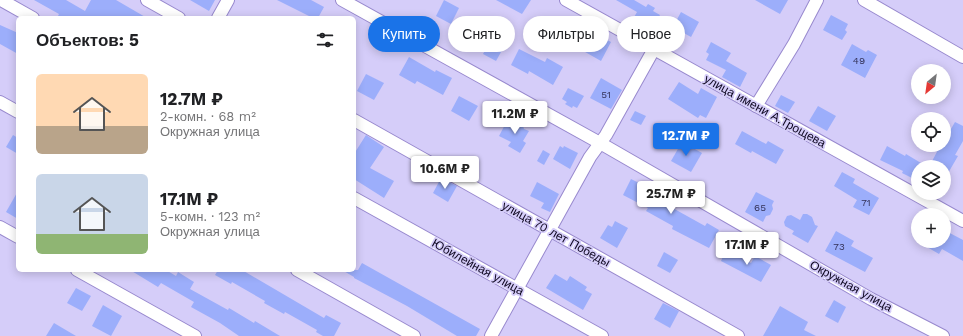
<!DOCTYPE html>
<html lang="ru">
<head>
<meta charset="utf-8">
<style>
  :root { --surface:#fff; --page:#f2f2f2; --text:#202124; --muted:#757577; --accent:#1a73e8 }
  body { margin:0; font-family:"Work Sans",sans-serif; background:var(--page); color:var(--text); height:100vh; display:flex; flex-direction:column; font-size:15px; white-space:nowrap }
  * { box-sizing:border-box; margin:0 }
  p { font-size:13px; color:var(--muted) }
  .icon { flex:none; width:22px; height:22px; fill:none; stroke:currentColor; stroke-width:2; stroke-linecap:round; stroke-linejoin:round }
  .map { position:relative; flex:1; overflow:hidden }
  .sheet { position:absolute; left:16px; top:16px; width:340px; height:256px; display:flex; flex-direction:column; background:var(--surface); border-radius:6px; box-shadow:0 2px 10px #0003 }
  .sheet>* { flex:none }
  .banner { position:absolute; left:368px; top:16px; width:380px; height:36px; display:flex; gap:8px }
  .needle { width:26px; rotate:209deg }
  .controls { position:absolute; left:911px; top:64px; display:grid; gap:8px }
  .controls a { display:grid; place-items:center; width:40px; height:40px; border-radius:50%; background:var(--surface); box-shadow:0 2px 10px #0003; font-size:20px }
  .price { position:absolute; translate:-50% -34px; padding:0 9px; border-radius:4px; background:#fff; color:#222; font-size:13px; line-height:26px; filter:drop-shadow(0 1px 2px #0008) }
  .price::after { content:''; position:absolute; left:50%; top:24px; width:12px; height:9px; margin-left:-6px; background:inherit; clip-path:polygon(0 0,100% 0,50% 100%) }
  .price.selected { background:var(--accent); color:#fff }
  ul { padding:0; list-style:none }
  li { display:flex; align-items:center; gap:12px; height:100px; padding:0 20px }
  li span { display:grid; place-items:center; flex:none; width:112px; height:80px; border-radius:6px; color:#555 }
  li>.icon { margin-inline-start:auto }
  span .icon { width:48px; height:48px; fill:#fffc; stroke-width:1 }
  li b { font-size:17px }
  h2 { display:flex; justify-content:space-between; align-items:center; height:48px; padding:0 20px; font-size:17px }
  .chip { padding:0 14px; border-radius:18px; background:var(--surface); box-shadow:0 2px 10px #0003; font-size:14px; line-height:36px }
  .chip.selected { background:var(--accent); color:#fff }
  .map>svg:first-child { display:block }
</style>
</head>
<body>
<div class="map">
<svg width="963" height="336" viewBox="0 0 963 336">
  <rect width="100%" height="100%" fill="#d5cdf9"/>
  <g fill="#9caefb">
    <path d="M34 0H66L85 11 91 0H116L147 18H57L59 14Z"/>
    <path d="M190 0H215L209 11Z"/>
    <path d="M277 0H311L324 7 318 18H313Z"/>
    <path d="M444 0 459 8 451 24 436 16Z"/>
    <path d="M496 0H531L522 14Z"/>
    <path d="M616 0H634L646 7 648 4 655 8 653 11 660 15 652 29 633 19 637 12Z"/>
    <path d="M755 0H788L780 14Z"/>
    <path d="M681 12 699 22 691 37 673 27Z"/>
    <path d="M831 15 848 24 845 30 847 32 842 40 823 30Z"/>
    <path d="M564 22 590 36 592 32 611 42 601 61 557 36Z"/>
    <path d="M0 25 18 33V54L0 44Z"/>
    <path d="M492 38 505 45 496 61 483 54Z"/>
    <path d="M711 42 731 53 726 61 747 73 740 87 722 77 726 70 706 60 709 54 706 52Z"/>
    <path d="M852 44 866 52 868 50 877 55 865 78 841 65Z"/>
    <path d="M519 49 545 62 547 58 563 67 553 85 529 71 528 74 511 65Z"/>
    <path d="M409 57 435 72 436 70 452 78 443 95 417 81 415 84 399 75Z"/>
    <path d="M366 74 384 83 374 100 357 91Z"/>
    <path d="M601 78 622 90 611 109 590 98Z"/>
    <path d="M679 82 698 94 701 88 717 97 706 118 700 115 698 118 668 99Z"/>
    <path d="M568 88 584 96 577 108 573 106 572 108 565 104 567 102 562 99Z"/>
    <path d="M781 95 795 102 788 113 775 106Z"/>
    <path d="M459 96 478 106 469 121 451 111Z"/>
    <path d="M818 106 836 116 827 131 809 121Z"/>
    <path d="M635 111 646 116 641 125 630 120Z"/>
    <path d="M508 119 513 123 519 121 522 123 524 129 529 131 523 141 526 143 520 153 508 146 511 142 499 136Z"/>
    <path d="M955 122 963 126V141L955 155 958 156 944 180V167H929L940 146 944 145V141Z"/>
    <path d="M742 131 766 144 768 141 784 150 776 164 752 151 751 153 735 144Z"/>
    <path d="M13 135 18 138V154L6 147Z"/>
    <path d="M366 135 384 147 370 168 394 181 384 198 354 179V154Z"/>
    <path d="M682 142 702 153 691 172 671 161Z"/>
    <path d="M560 146 563 148 564 146 578 153 570 169 553 159Z"/>
    <path d="M887 146 905 156 906 154 921 163 912 178 902 173 903 171 880 160Z"/>
    <path d="M543 150 550 154 544 165 537 161Z"/>
    <path d="M842 172 855 179 853 183 879 198 869 215 853 207 857 200 834 186Z"/>
    <path d="M441 178 457 186 448 202 433 193Z"/>
    <path d="M631 179 639 183 638 185 671 203 669 206 705 226 707 223 719 230 709 248 672 229 673 226 646 211 648 208 623 195Z"/>
    <path d="M537 182 559 194 550 212 541 208 544 203 530 196Z"/>
    <path d="M18 191V219L6 212Z"/>
    <path d="M756 192 774 201 772 205 773 209 770 215 766 216 763 222 745 212Z"/>
    <path d="M803 214H807L812 217 815 225 818 226 808 243 792 234 794 231 785 226 784 222 787 216 791 215 800 220Z"/>
    <path d="M615 221 628 228 617 248 600 238 608 225 612 227Z"/>
    <path d="M944 230 963 240V261L942 249 939 254 927 247 929 242 926 241H944Z"/>
    <path d="M836 231 854 241 851 246 873 258 865 272 825 251Z"/>
    <path d="M726 250 751 263 755 256 771 265 761 282 721 261Z"/>
    <path d="M664 252 678 260 670 273 657 266Z"/>
    <path d="M362 263 480 329 476 336H457L407 306 354 278V277L342 270H358Z"/>
    <path d="M130 270H166L176 276 178 272 194 282 190 289 228 310 229 308 254 323 255 321 280 336H239L220 323 191 307 194 302 161 283 158 287Z"/>
    <path d="M218 270H242L324 318 326 315 341 323 334 336H323L316 332 317 330 285 312 284 314 264 303 265 301 232 282 231 284 215 275Z"/>
    <path d="M555 274 567 281 570 276 587 287 585 290 592 294 583 310 546 288Z"/>
    <path d="M76 288 91 296 82 311 67 303Z"/>
    <path d="M834 300 846 307 838 323 825 316Z"/>
    <path d="M663 303 679 311 670 328 654 319Z"/>
    <path d="M103 305 122 316 111 336 92 326Z"/>
    <path d="M780 306 808 322 804 330 816 336H763Z"/>
    <path d="M54 323 76 336H46Z"/>
  </g>
  <g fill="none" stroke-linecap="round" stroke-linejoin="round">
    <defs>
      <g id="minor">
        <path d="M1 0 33 18"/>
        <path d="M147 0 179 18"/>
        <path d="M342 0 600 143 871 299 943 336"/>
        <path d="M566 0 963 221"/>
        <path d="M864 0 963 57"/>
        <path d="M218 18 228 0"/>
        <path d="M0 102 18 112"/>
        <path d="M756 106 794 44 817 0"/>
        <path d="M354 120 738 336"/>
        <path d="M354 198 602 336"/>
        <path d="M0 227 18 237"/>
        <path d="M77 270 195 336"/>
        <path d="M297 270 414 336"/>
        <path d="M491 336 590 157 606 135 654 49"/>
      </g>
    </defs>
    <use href="#minor" stroke="#9889ce" stroke-width="14"/>
    <use href="#minor" stroke="#fff" stroke-width="12"/>
  </g>
  <g text-anchor="middle" stroke-width="3.5" stroke-linejoin="round" paint-order="stroke">
    <g font-size="10" fill="#323157">
      <text x="859" y="64">49</text>
      <text x="606" y="98">51</text>
      <text x="866" y="206">71</text>
      <text x="760" y="211">65</text>
      <text x="839" y="250">73</text>
    </g>
    <g font-size="12" fill="#0e0720" stroke="#d5cdf9">
      <text transform="translate(765 111) rotate(29)" y="4">улица имени А.Трощева</text>
      <text transform="translate(556 234) rotate(29)" y="4">улица 70 лет Победы</text>
      <text transform="translate(478 267) rotate(29)" y="4">Юбилейная улица</text>
      <text transform="translate(851 286) rotate(29)" y="4">Окружная улица</text>
    </g>
  </g>
</svg>
<div class="controls">
<a><svg class="needle" viewBox="-14 -14 28 28"><path d="M0-13l5 13h-10z" fill="#e53935"/><path d="M0 13l5-13h-10z" fill="#757577"/></svg></a>
<a><svg class="icon" aria-label="locate" viewBox="0 0 24 24"><circle cx="12" cy="12" r="6"/><path d="M12 2v4M12 18v4M2 12h4M18 12h4"/></svg></a>
<a><svg class="icon" aria-label="layers" viewBox="0 0 24 24"><path d="M12 4l9 5-9 5-9-5zM3 14l9 5 9-5"/></svg></a>
<a>+</a>
</div>
<b class="price" style="left:515px;top:135px">11.2M ₽</b>
<b class="price selected" style="left:686px;top:157px">12.7M ₽</b>
<b class="price" style="left:445px;top:190px">10.6M ₽</b>
<b class="price" style="left:671px;top:215px">25.7M ₽</b>
<b class="price" style="left:747px;top:266px">17.1M ₽</b>
<div class="banner">
<a class="chip selected">Купить</a>
<a class="chip">Снять</a>
<a class="chip">Фильтры</a>
<a class="chip">Новое</a>
</div>
<section class="sheet">
<h2>Объектов: 5<svg class="icon" aria-label="filters" viewBox="0 0 24 24"><path d="M4 7h16M4 17h16"/><circle cx="9" cy="7" r="2"/><circle cx="15" cy="17" r="2"/></svg></h2>
<ul>
<li><span style="background:linear-gradient(#ffd9b3 65%,#b9a48a 0)"><svg class="icon" aria-label="home" viewBox="0 0 24 24"><path d="M3 11l9-7 9 7M6 9v11h12V9"/></svg></span><div><b>12.7M ₽</b><p>2-комн. · 68 m²</p><p>Окружная улица</p></div></li>
<li><span style="background:linear-gradient(#c9d6e8 75%,#8fb573 0)"><svg class="icon" aria-label="home" viewBox="0 0 24 24"><path d="M3 11l9-7 9 7M6 9v11h12V9"/></svg></span><div><b>17.1M ₽</b><p>5-комн. · 123 m²</p><p>Окружная улица</p></div></li>
</ul>
</section>
</div>
</body>
</html>
